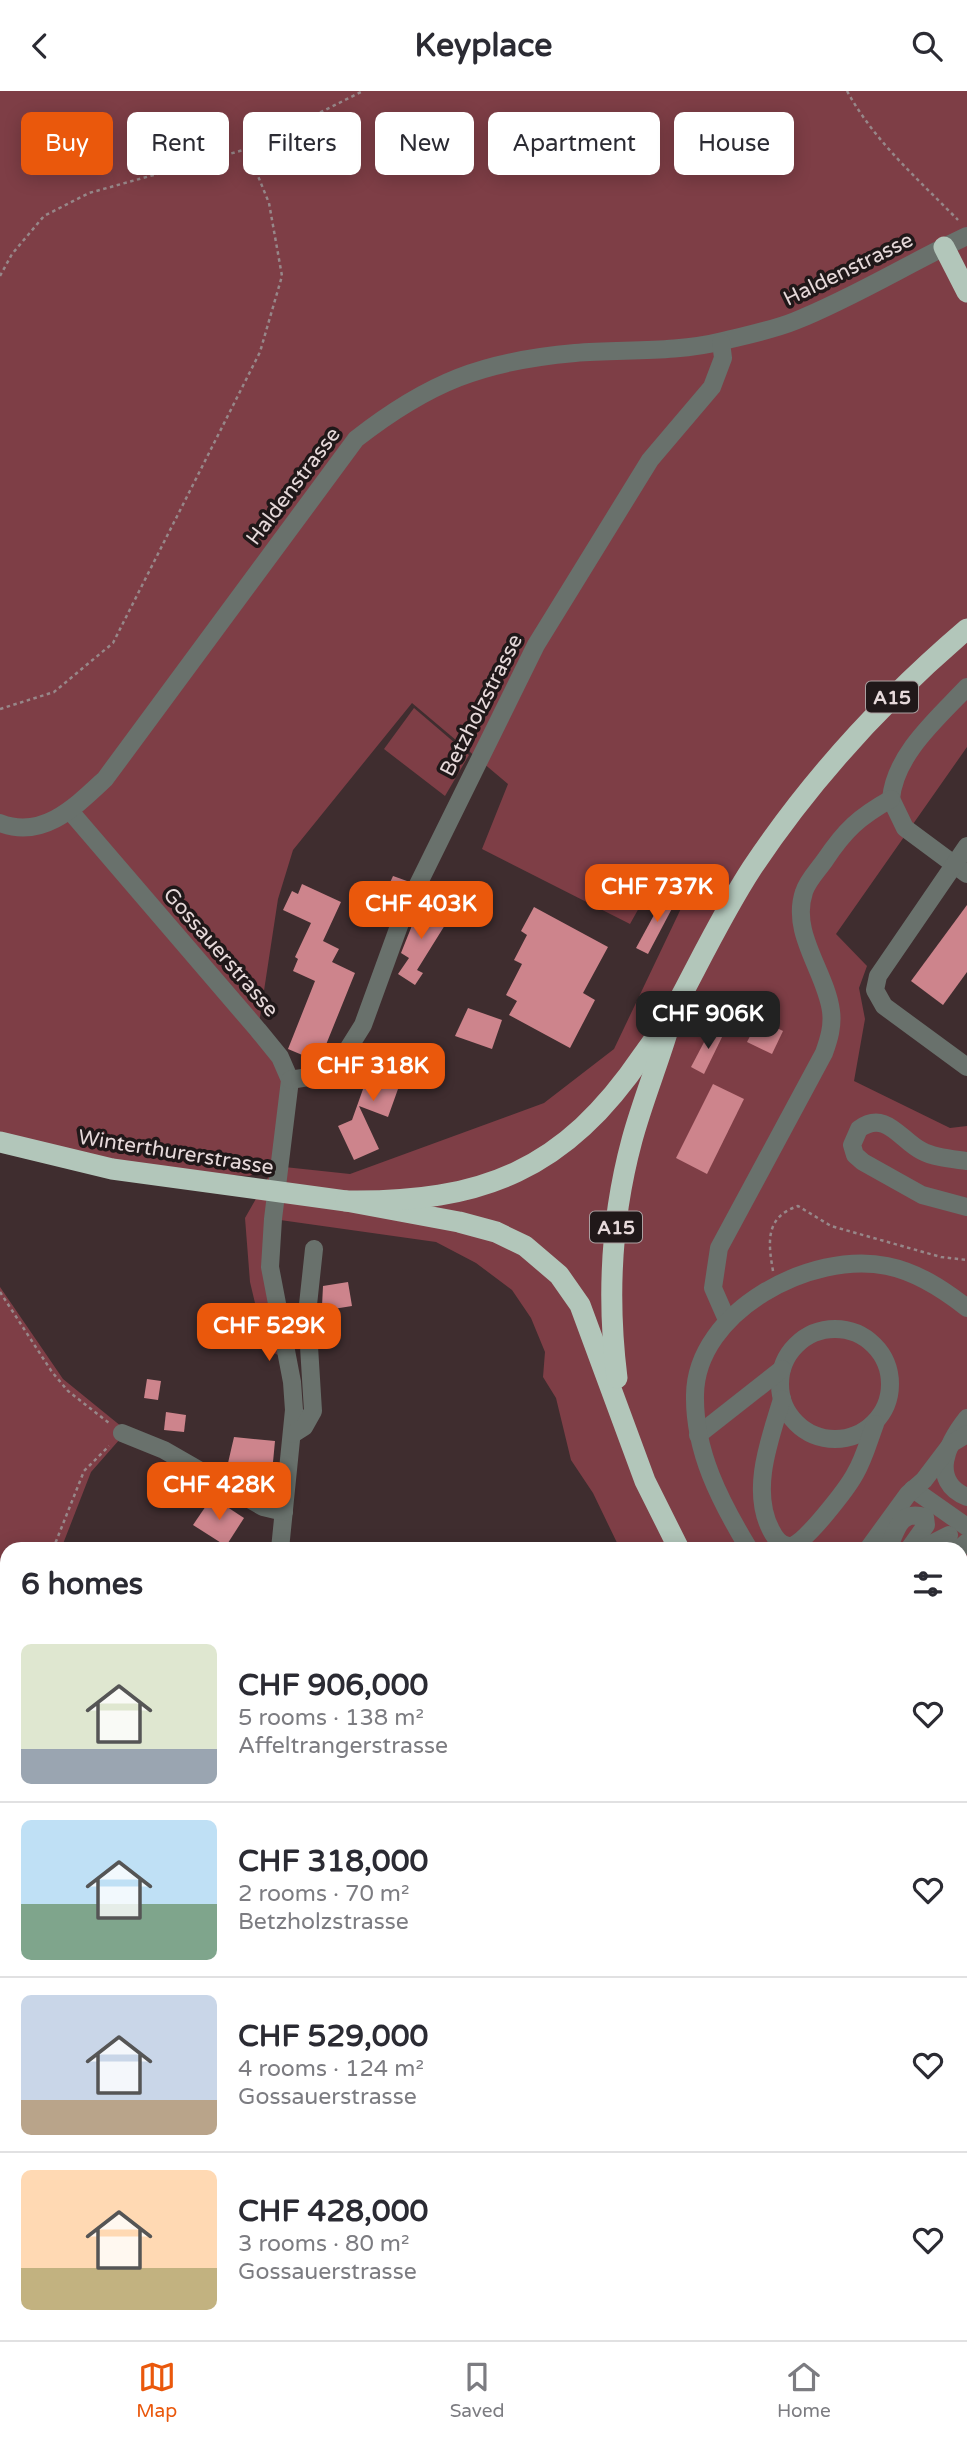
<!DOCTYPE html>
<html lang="en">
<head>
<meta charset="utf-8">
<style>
  :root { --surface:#fff; --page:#f2f2f3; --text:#2b2b33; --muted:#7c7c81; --line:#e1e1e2; --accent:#ea580c }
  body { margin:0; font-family:"Varela Round",sans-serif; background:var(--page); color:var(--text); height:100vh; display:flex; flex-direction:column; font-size:26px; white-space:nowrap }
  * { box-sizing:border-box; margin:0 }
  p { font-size:23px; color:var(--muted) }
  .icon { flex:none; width:38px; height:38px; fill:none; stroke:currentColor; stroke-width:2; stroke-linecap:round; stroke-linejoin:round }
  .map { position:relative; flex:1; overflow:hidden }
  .drawer { position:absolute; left:0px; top:1451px; width:968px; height:800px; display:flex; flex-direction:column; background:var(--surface); border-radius:21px 21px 0 0; box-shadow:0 4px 18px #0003 }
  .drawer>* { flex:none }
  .guide { position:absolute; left:21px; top:21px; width:926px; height:63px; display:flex; gap:14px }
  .price { position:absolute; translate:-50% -60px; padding:0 16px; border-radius:14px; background:var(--accent); color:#fff; font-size:23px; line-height:46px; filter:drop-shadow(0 2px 4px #0008) }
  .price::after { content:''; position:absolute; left:50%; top:42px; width:21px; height:16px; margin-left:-10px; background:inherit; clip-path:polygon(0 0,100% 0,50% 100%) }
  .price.selected { background:#222; color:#fff }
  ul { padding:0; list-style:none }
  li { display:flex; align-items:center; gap:21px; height:175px; padding:0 21px }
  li+li { border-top:2px solid var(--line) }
  li span { display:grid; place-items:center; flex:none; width:196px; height:140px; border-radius:10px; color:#555 }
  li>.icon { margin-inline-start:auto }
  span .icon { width:84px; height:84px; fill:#fffc; stroke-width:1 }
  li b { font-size:30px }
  h2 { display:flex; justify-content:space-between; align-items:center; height:84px; padding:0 21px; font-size:30px }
  .chip { padding:0 24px; border-radius:10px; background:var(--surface); box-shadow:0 4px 18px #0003; font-size:24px; line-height:63px }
  .chip.selected { background:var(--accent); color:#fff }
  header { display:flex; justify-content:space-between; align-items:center; height:91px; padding:0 21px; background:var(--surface); font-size:32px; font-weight:700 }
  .tab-bar { display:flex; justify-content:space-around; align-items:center; height:98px; border-top:2px solid var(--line); background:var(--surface); font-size:19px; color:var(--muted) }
  .tab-bar a { display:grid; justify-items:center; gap:4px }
  .tab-bar .selected { color:var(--accent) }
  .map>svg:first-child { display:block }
</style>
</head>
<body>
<header><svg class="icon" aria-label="back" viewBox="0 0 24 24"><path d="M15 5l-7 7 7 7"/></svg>Keyplace<svg class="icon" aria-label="search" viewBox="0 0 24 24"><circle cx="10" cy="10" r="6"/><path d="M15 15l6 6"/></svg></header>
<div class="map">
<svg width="967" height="2249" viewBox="0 0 967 2249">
  <rect width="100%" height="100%" fill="#3f2d2f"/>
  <g fill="#7e3e46" fill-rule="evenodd">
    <path d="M0 0H967V656L836 843 867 875 859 897 865 928 854 990 950 1037 967 1035V1657L961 1654V1458H620L593 1402 571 1369 556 1307 543 1286 545 1261 531 1227 512 1199 476 1172 436 1151 273 1128 288 1269 266 1258 250 1191 245 1127 274 1076 249 1085 112 1078 0 1051ZM412 612 508 693 482 758 630 833 654 790 686 807 614 958 544 1012 350 1083 275 1075 290 989 258 939 278 808 293 759Z"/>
    <path d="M414 617 469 664 445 705 384 658Z"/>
    <path d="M0 1196 63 1288 127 1340 91 1381 61 1458H7V1565L0 1577Z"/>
    <path d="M967 2049V2249H813L818 2244H961V2058Z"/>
    <path d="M0 2118H7V2244H181L180 2249H0Z"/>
  </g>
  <g fill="#cd848c">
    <path d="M393 785 407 790 397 810 384 805Z"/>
    <path d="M302 793 341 811 323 850 339 858 332 871 355 882 319 971 288 958 315 890 293 880 298 868 295 866 311 832 283 819 292 800 298 803Z"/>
    <path d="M666 802 677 808 648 863 636 857Z"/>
    <path d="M436 812 448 820 441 831 445 834 417 879 423 882 415 894 398 883 409 867 401 862 419 817 429 823Z"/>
    <path d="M967 814V881L943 914 911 890Z"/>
    <path d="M534 816 608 856 583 902 595 909 570 957 509 924 517 910 506 904 522 873 514 869 527 844 521 840Z"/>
    <path d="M468 917 502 929 492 958 455 945Z"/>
    <path d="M759 928 783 940 772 963 747 951Z"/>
    <path d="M712 936 724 942 704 983 691 976Z"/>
    <path d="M378 956 403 965 392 996 398 998 388 1026 359 1015 379 1058 354 1069 338 1035 352 1029Z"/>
    <path d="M713 993 744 1008 707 1083 676 1067Z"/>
    <path d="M348 1191 352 1215 327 1219 326 1214 322 1215 323 1195Z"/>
    <path d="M147 1288 161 1290 158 1309 144 1307Z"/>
    <path d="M166 1321 186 1324 184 1341 164 1339Z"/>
    <path d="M234 1346 275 1350 271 1392 239 1389 231 1384 232 1372H228Z"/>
    <path d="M212 1406 244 1427 226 1455 193 1434Z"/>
  </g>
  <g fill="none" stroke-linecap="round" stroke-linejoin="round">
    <g stroke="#978789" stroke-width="2.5" stroke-dasharray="3.5 3.5" stroke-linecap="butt">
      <path d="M847 0C875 51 918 88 958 129"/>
      <path d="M0 185 12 163 44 125 89 102 247 58 363 0"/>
      <path d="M0 618 54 601 113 552 260 261 282 185 269 112 247 58"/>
      <path d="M773 1180C768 1151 765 1126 798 1115L831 1135 941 1166 967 1169"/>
      <path d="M0 1201 52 1281 68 1300 109 1332"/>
      <path d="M53 1458 84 1380 109 1355"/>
      <path d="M0 1494 7 1495"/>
      <path d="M0 1566 7 1553"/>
      <path d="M0 2118H7"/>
      <path d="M386 2244 395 2249"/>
    </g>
    <g stroke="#69716c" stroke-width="18">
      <path d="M891 708C895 663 938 627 967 596"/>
      <path d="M891 708 905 737 967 783"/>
      <path d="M70 720 258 939 280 966 290 989 273 1128 270 1176 292 1291 294 1319 280 1458"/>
      <path d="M0 732C43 749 76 715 105 688L356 348C429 291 483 270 575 262 624 258 675 262 723 250 747 244 773 239 795 230 855 206 909 172 967 145"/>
      <path d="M967 755 878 885 875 899 884 915 967 976"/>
      <path d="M290 989 333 982 363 934 403 824 536 554 650 369 712 296 723 267 721 251"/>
      <path d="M967 1070C953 1068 935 1067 922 1060 901 1050 886 1018 859 1038L852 1054 855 1064 863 1071 922 1104 967 1116"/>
      <path d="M727 1229 713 1197 719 1157 824 962C829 948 833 935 831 920 826 881 790 842 804 801 807 790 818 779 825 769 845 739 859 726 891 708"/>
      <circle cx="835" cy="1293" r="55"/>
      <path d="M782 1308C770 1348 750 1399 771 1439 775 1447 782 1456 791 1455 804 1454 848 1396 855 1383 864 1368 869 1349 875 1333"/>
      <path d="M967 1327C948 1351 928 1390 967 1406"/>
      <path d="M122 1342 164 1359 263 1416 284 1421"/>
      <path d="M293 1343 304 1336 313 1320 307 1223 314 1158"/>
      <path d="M698 1344 782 1278"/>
      <path d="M913 1398 967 1436"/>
      <path d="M749 1458C720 1410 694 1360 695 1304 696 1220 812 1159 887 1175 917 1181 943 1198 967 1217"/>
      <path d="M868 1458 908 1403 924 1389 952 1352 967 1343"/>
      <path d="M888 1458C897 1438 899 1419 925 1426L926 1434 909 1458"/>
      <path d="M921 1458 949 1444 944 1458"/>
      <path d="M959 1458 967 1451"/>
      <path d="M967 1535 964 1552 967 1568"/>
      <path d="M961 1608 967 1610"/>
      <path d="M198 2249V2244"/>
    </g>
    <g stroke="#b2c6ba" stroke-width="21">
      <path d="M944 156 967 201"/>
      <path d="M0 1051 112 1078 346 1110 459 1131 496 1141 525 1155 559 1184 580 1214 645 1390 679 1458"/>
      <path d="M346 1110C483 1112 565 1079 643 964 655 947 668 930 678 911 702 866 724 820 752 777 812 687 885 608 967 538"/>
      <path d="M617 1287C607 1207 611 1127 632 1049 642 1012 656 978 667 942"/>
      <path d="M961 1669 967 1671"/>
    </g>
    <g stroke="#8c7c7e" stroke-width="5" stroke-dasharray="12 12" stroke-linecap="butt">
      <path d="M961 1977 967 1970"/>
      <path d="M747 2249 751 2244"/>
    </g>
  </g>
  <g text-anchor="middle" stroke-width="7" stroke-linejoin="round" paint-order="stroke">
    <g fill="#201819" stroke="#ab9fa0" stroke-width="2">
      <rect x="866" y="590.5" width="52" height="31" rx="5"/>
      <rect x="590" y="1120.5" width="52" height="31" rx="5"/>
    </g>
    <g font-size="19" font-weight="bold" fill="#e6d9da">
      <text x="892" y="613">A15</text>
      <text x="616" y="1143">A15</text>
    </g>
    <g font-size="21" fill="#e6d9da" stroke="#201819">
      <text transform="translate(848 178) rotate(-26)" y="7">Haldenstrasse</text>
      <text transform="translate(293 395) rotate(-53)" y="7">Haldenstrasse</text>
      <text transform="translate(481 614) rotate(-63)" y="7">Betzholzstrasse</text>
      <text transform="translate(221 861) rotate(49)" y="7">Gossauerstrasse</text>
      <text transform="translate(176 1061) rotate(9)" y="7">Winterthurerstrasse</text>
    </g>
  </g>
</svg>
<b class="price" style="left:657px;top:833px">CHF 737K</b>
<b class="price" style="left:421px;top:850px">CHF 403K</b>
<b class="price selected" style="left:708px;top:960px">CHF 906K</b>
<b class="price" style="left:373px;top:1012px">CHF 318K</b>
<b class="price" style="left:269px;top:1272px">CHF 529K</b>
<b class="price" style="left:219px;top:1431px">CHF 428K</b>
<div class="guide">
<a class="chip selected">Buy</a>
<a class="chip">Rent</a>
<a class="chip">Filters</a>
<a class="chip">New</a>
<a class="chip">Apartment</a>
<a class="chip">House</a>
</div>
<section class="drawer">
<h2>6 homes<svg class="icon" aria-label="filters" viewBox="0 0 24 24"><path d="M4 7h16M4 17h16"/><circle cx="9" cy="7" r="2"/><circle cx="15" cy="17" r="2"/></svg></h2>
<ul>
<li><span style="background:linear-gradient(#dfe7d0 75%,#9aa5b1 0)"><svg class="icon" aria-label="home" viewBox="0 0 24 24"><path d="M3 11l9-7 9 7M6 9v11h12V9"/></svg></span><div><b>CHF 906,000</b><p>5 rooms · 138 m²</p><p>Affeltrangerstrasse</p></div><svg class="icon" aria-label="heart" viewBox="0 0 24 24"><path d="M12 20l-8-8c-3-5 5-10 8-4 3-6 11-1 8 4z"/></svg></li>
<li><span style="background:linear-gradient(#bfe0f5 60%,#7fa58c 0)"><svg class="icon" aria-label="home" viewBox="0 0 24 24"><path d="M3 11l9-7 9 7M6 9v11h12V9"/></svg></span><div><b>CHF 318,000</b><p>2 rooms · 70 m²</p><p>Betzholzstrasse</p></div><svg class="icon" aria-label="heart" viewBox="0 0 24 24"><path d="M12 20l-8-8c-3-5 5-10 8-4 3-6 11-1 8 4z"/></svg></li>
<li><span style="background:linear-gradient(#c9d6e8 75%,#b9a48a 0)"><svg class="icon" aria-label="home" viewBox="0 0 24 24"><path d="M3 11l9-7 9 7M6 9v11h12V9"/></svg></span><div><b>CHF 529,000</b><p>4 rooms · 124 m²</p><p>Gossauerstrasse</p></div><svg class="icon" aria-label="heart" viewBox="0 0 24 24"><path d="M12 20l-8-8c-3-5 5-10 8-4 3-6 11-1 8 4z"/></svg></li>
<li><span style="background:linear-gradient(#ffd9b3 70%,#c2b280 0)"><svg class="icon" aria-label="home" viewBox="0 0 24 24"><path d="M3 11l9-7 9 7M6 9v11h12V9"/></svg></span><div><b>CHF 428,000</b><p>3 rooms · 80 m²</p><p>Gossauerstrasse</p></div><svg class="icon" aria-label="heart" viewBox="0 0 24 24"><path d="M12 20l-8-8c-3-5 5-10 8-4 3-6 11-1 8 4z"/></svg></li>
</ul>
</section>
</div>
<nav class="tab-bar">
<a class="selected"><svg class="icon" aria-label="map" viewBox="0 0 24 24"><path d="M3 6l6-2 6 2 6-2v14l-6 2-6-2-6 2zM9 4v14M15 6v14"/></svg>Map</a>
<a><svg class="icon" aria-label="saved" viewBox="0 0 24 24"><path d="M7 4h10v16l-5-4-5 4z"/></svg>Saved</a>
<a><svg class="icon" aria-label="home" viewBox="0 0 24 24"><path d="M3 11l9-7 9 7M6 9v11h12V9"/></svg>Home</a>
</nav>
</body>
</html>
